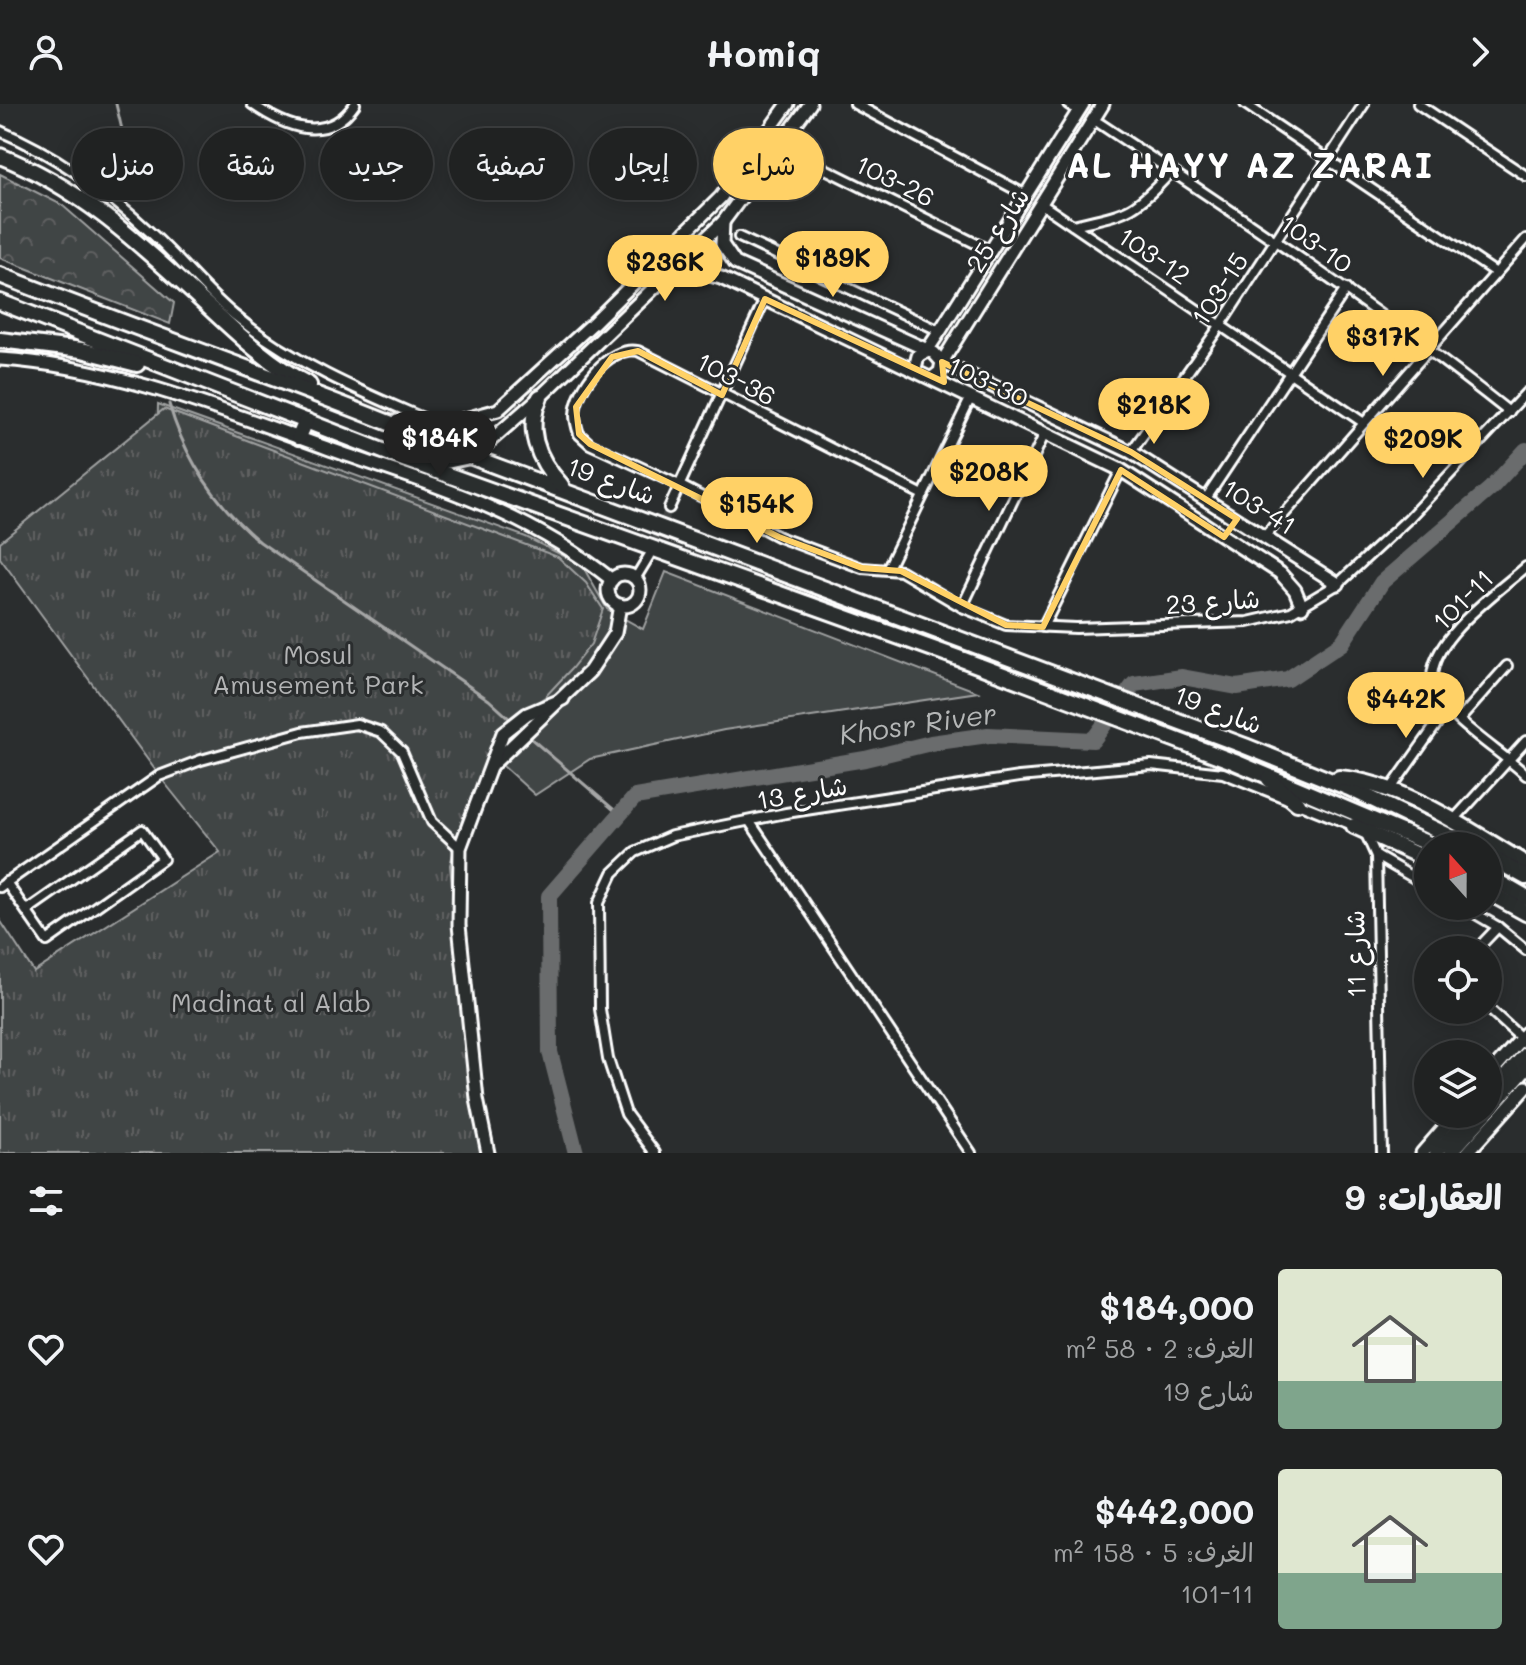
<!DOCTYPE html>
<html lang="ar">
<head>
<meta charset="utf-8">
<style>
  :root { --surface:#202222; --page:#2d2f2f; --text:#f1f3f6; --muted:#a2a4a5; --line:#3d3f40; --accent:#ffd166 }
  body { margin:0; font-family:Mali,"Playpen Sans Arabic",sans-serif; background:var(--page); color:var(--text); direction:rtl; height:100vh; display:flex; flex-direction:column; font-size:30px; white-space:nowrap }
  * { box-sizing:border-box; margin:0 }
  p { font-size:26px; color:var(--muted) }
  .icon { flex:none; width:44px; height:44px; fill:none; stroke:currentColor; stroke-width:2; stroke-linecap:round; stroke-linejoin:round }
  .map { position:relative; height:1049px; overflow:hidden; direction:ltr }
  .side { display:flex; flex-direction:column; background:var(--surface); flex:1 }
  .side>* { flex:none }
  .top-card { position:absolute; left:24px; top:24px; width:800px; height:72px; direction:rtl; display:flex; gap:16px }
  .needle { width:52px; rotate:339deg }
  .buttons { position:absolute; left:1414px; top:728px; display:grid; gap:16px }
  .buttons a { display:grid; place-items:center; width:88px; height:88px; border-radius:50%; background:var(--surface); box-shadow:0 4px 20px #0003,0 0 0 2px var(--line); font-size:40px }
  .price { position:absolute; translate:-50% -68px; padding:0 18px; border-radius:28px; background:var(--accent); color:#111; font-size:26px; line-height:52px; filter:drop-shadow(0 2px 4px #0008) }
  .price::after { content:''; position:absolute; left:50%; top:48px; width:24px; height:18px; margin-left:-12px; background:inherit; clip-path:polygon(0 0,100% 0,50% 100%) }
  .price.on { background:#222; color:#fff }
  ul { padding:0; list-style:none }
  li { display:flex; align-items:center; gap:24px; height:200px; padding:0 24px }
  li span { display:grid; place-items:center; flex:none; width:224px; height:160px; border-radius:8px; color:#555 }
  li>.icon { margin-inline-start:auto }
  span .icon { width:96px; height:96px; fill:#fffc; stroke-width:1 }
  li b { font-size:34px }
  h2 { display:flex; justify-content:space-between; align-items:center; height:96px; padding:0 24px; font-size:34px }
  .chip { padding:0 28px; border-radius:36px; background:var(--surface); box-shadow:0 4px 20px #0003,0 0 0 2px var(--line); font-size:28px; line-height:72px }
  .chip.on { background:var(--accent); color:#111 }
  header { display:flex; justify-content:space-between; align-items:center; height:104px; padding:0 24px; background:var(--surface); font-size:36px; font-weight:700 }
  .map>svg:first-child { display:block }
</style>
</head>
<body>
<header><svg class="icon" aria-label="forward" viewBox="0 0 24 24"><path d="M9 5l7 7-7 7"/></svg>Homiq<svg class="icon" aria-label="person" viewBox="0 0 24 24"><circle cx="12" cy="8" r="4"/><path d="M4 21q1-7 8-7t8 7"/></svg></header>
<div class="map">
<svg width="1526" height="1049" viewBox="0 0 1526 1049">
  <defs>
    <pattern id="forest-crowns" width="20" height="18" patternUnits="userSpaceOnUse" patternTransform="scale(2)"><rect width="20" height="18" fill="#414445"/><path d="M2 6a3 3 0 1 1 6 0M12 15a3 3 0 1 1 6 0" fill="none" stroke="#5e6061"/></pattern>
    <pattern id="park-tufts" width="24" height="20" patternUnits="userSpaceOnUse" patternTransform="scale(2)"><rect width="24" height="20" fill="#414445"/><path d="M3 7l-1-3M5 7V3M7 7l1-3M15 17l-1-3M17 17v-4M19 17l1-3" fill="none" stroke="#5e6061"/></pattern>
  </defs>
  <rect width="100%" height="100%" fill="#2a2d2e"/>
  <filter id="ink" filterUnits="userSpaceOnUse"><feTurbulence type="fractalNoise" baseFrequency=".0125" numOctaves="2"/><feDisplacementMap in="SourceGraphic" scale="16" xChannelSelector="R" yChannelSelector="G"/><feConvolveMatrix kernelMatrix="1 2 1 2 8 2 1 2 1" color-interpolation-filters="sRGB"/></filter>
  <g filter="url(#ink)">
    <path fill="#414445" stroke="#a0a2a2" stroke-width="2" d="M158 300 526 433 582 461 607 505 643 525 666 468 978 588 724 626 590 655 535 691 157 348Z"/>
    <path fill="url(#forest-crowns)" stroke="#a0a2a2" stroke-width="2" d="M0 70 62 101 174 199 170 220 0 154Z"/>
    <path fill="url(#park-tufts)" stroke="#a0a2a2" stroke-width="2" d="M164 305 558 453 586 479 603 505 591 540 571 565 545 593 501 623 462 716 450 761 474 1012 483 1049H0V816L34 868 220 748 164 678 0 454V438Z"/>
    <g fill="none" stroke-linecap="round" stroke-linejoin="round">
      <g stroke="#a6a7a7" stroke-width="3">
        <path d="M116 0 137 90"/>
        <path d="M169 300C185 355 216 401 260 438L489 596 523 627"/>
        <path d="M528 632 620 711"/>
      </g>
      <path stroke="#6a6c6d" stroke-width="16" d="M576 1049 550 948 549 792 635 693 865 655 931 639 988 631 1093 636 1134 580 1182 573 1237 583 1288 575 1342 539 1382 478 1491 384 1526 346"/>
      <path stroke="#3f4243" stroke-width="8" stroke-dasharray="8 4" stroke-linecap="butt" d="M651 448 669 404"/>
      <defs>
        <g id="street">
          <path d="M252 0C285 23 327 41 355 0"/>
          <path d="M855 0 1026 91"/>
          <path d="M1068 0 1079 7"/>
          <path d="M1245 0 1496 169"/>
          <path d="M1418 0 1526 72"/>
          <path d="M1093 15C1235 109 1376 202 1509 308"/>
          <path d="M0 27C55 50 107 88 151 129 180 155 204 186 234 211 292 259 364 289 432 318"/>
          <path d="M781 43 991 147"/>
          <path d="M1040 99 1364 319"/>
          <path d="M1073 121C1129 108 1132 110 1172 67"/>
          <path d="M739 133 940 227"/>
          <path d="M1131 348 1220 222 1364 0"/>
          <path d="M923 391 638 247C609 241 576 284 575 311 575 317 577 324 579 330L590 340 679 381 779 433 862 464 901 467 962 503 1006 521 1076 524 1248 518 1291 508 1338 480 1408 415 1526 289"/>
          <path d="M1205 396 1346 185"/>
          <path d="M669 404 765 195"/>
          <path d="M1264 433 1526 135"/>
          <path d="M1526 463C1499 487 1416 544 1435 586 1447 615 1502 648 1526 671"/>
          <path d="M888 464 970 295"/>
          <path d="M635 475 649 452"/>
          <path d="M962 503 1045 329"/>
          <path d="M1043 523 1121 366"/>
          <path d="M1460 615 1507 562"/>
          <path d="M1390 686 1448 604"/>
          <path d="M750 718 971 1049"/>
          <path d="M1452 718 1526 637"/>
          <path d="M1366 730 1376 752 1382 1049"/>
          <path d="M1376 752 1428 782"/>
          <path d="M6 778 47 837 163 755 142 726 26 807"/>
          <path d="M0 783 159 672 201 656 302 628 357 620 381 628 402 648 432 718 460 744"/>
          <path d="M1462 802 1498 823 1526 846"/>
          <path d="M1476 846 1498 823"/>
          <path d="M1488 904 1521 934"/>
          <path d="M655 1049 626 1010 608 955 600 905 599 799 613 769 635 748 672 732 786 709 1019 673 1151 661 1223 669 1355 722"/>
        </g>
        <g id="secondary">
          <path d="M723 118 722 140 735 159 934 249 942 258 1131 348 1338 480"/>
          <path d="M669 171 699 168 721 174 1121 366 1280 469 1295 486 1302 503"/>
          <path d="M0 255C113 262 221 306 327 344 432 381 523 405 612 476"/>
          <path d="M915 264 918 252 926 248 940 227 1083 0"/>
          <path d="M932 274 940 268 942 258 1103 0"/>
          <path d="M397 317 440 322 498 306 591 221 721 93 788 0"/>
          <path d="M420 358H449L472 353 540 293 723 118 810 0"/>
          <circle cx="624" cy="486" r="16"/>
          <path d="M495 658 590 567 615 529 620 501"/>
          <path d="M1488 972 1526 929"/>
          <path d="M488 1049 477 995 459 821 460 744 503 629 527 610 563 595"/>
          <path d="M1422 1049 1456 1010"/>
          <path d="M1467 1049 1526 983"/>
        </g>
        <g id="primary">
          <path d="M1488 991 1526 949"/>
          <path d="M1488 1007 1526 964"/>
          <path d="M1436 1049 1471 1010"/>
          <path d="M1451 1049 1486 1010"/>
        </g>
        <g id="highway">
          <path d="M0 52C85 85 146 146 212 206 242 234 272 262 309 281"/>
          <path d="M0 171C157 233 317 287 472 353L1245 642 1349 684 1470 742"/>
          <path d="M0 198 406 356 964 556 1235 658 1434 742"/>
          <path d="M0 236 82 246 137 260"/>
          <path d="M540 293C525 325 538 356 561 381"/>
          <path d="M299 333 306 317"/>
          <path d="M1339 674C1406 680 1469 727 1526 760"/>
          <path d="M1269 675 1297 699"/>
          <path d="M1354 722 1428 756"/>
          <path d="M1488 752 1526 773"/>
          <path d="M1488 772 1526 794"/>
          <path d="M1488 788 1526 809"/>
        </g>
      </defs>
      <use href="#street" stroke="#fff" stroke-width="14"/>
      <use href="#secondary" stroke="#fff" stroke-width="17"/>
      <use href="#primary" stroke="#fff" stroke-width="18"/>
      <use href="#highway" stroke="#fff" stroke-width="20"/>
      <use href="#street" stroke="#2a2d2e" stroke-width="8"/>
      <use href="#secondary" stroke="#2a2d2e" stroke-width="11"/>
      <use href="#primary" stroke="#2a2d2e" stroke-width="12"/>
      <use href="#highway" stroke="#2a2d2e" stroke-width="14"/>
    </g>
  </g>
  <path fill="none" stroke="#ffd166" stroke-width="6" stroke-linejoin="round" d="M765 195 944 278 942 258 1131 348 1237 415 1224 433 1121 366 1043 523 1006 521 901 467 862 464 779 433 590 340 579 330 576 303 612 253 638 247 722 291Z"/>
  <g text-anchor="middle" stroke-width="6" stroke-linejoin="round" paint-order="stroke">
    <g font-size="26" fill="#fff" stroke="#2a2d2e">
      <text transform="translate(895 77) rotate(26)" y="9">103-26</text>
      <text transform="translate(998 126) rotate(-58)" y="9">شارع 25</text>
      <text transform="translate(1316 140) rotate(35)" y="9">103-10</text>
      <text transform="translate(1154 152) rotate(34)" y="9">103-12</text>
      <text transform="translate(1220 185) rotate(-57)" y="9">103-15</text>
      <text transform="translate(736 275) rotate(27)" y="9">103-36</text>
      <text transform="translate(988 278) rotate(25)" y="9">103-30</text>
      <text transform="translate(611 377) rotate(20)" y="9">شارع 19</text>
      <text transform="translate(1259 403) rotate(32)" y="9">103-41</text>
      <text transform="translate(1463 496) rotate(-45)" y="9">101-11</text>
      <text transform="translate(1213 498) rotate(-4)" y="9">شارع 23</text>
      <text transform="translate(1218 606) rotate(21)" y="9">شارع 19</text>
      <text transform="translate(802 689) rotate(-10)" y="9">شارع 13</text>
      <text transform="translate(1356 850) rotate(-91)" y="9">شارع 11</text>
    </g>
    <g font-size="26" fill="#b3b4b5" stroke="#2a2d2e">
      <text x="318" y="560">Mosul<tspan x="318" dy="30">Amusement Park</tspan></text>
      <text x="271" y="908">Madinat al Alab</text>
    </g>
    <g font-size="28" font-style="italic" fill="#b4b6b6" stroke="#2a2d2e">
      <text transform="translate(918 620) rotate(-8)" y="10">Khosr River</text>
    </g>
    <g font-size="34" font-weight="bold" letter-spacing="2" fill="#fff" stroke="#2a2d2e">
      <text x="1250" y="74">AL HAYY AZ ZARAI</text>
    </g>
  </g>
</svg>
<div class="buttons">
<a><svg class="needle" viewBox="-14 -14 28 28"><path d="M0-13l5 13h-10z" fill="#e53935"/><path d="M0 13l5-13h-10z" fill="#a2a4a5"/></svg></a>
<a><svg class="icon" aria-label="locate" viewBox="0 0 24 24"><circle cx="12" cy="12" r="6"/><path d="M12 2v4M12 18v4M2 12h4M18 12h4"/></svg></a>
<a><svg class="icon" aria-label="layers" viewBox="0 0 24 24"><path d="M12 4l9 5-9 5-9-5zM3 14l9 5 9-5"/></svg></a>
</div>
<b class="price" style="left:833px;top:195px">$189K</b>
<b class="price" style="left:665px;top:199px">$236K</b>
<b class="price" style="left:1383px;top:274px">$317K</b>
<b class="price" style="left:1154px;top:342px">$218K</b>
<b class="price on" style="left:440px;top:375px">$184K</b>
<b class="price" style="left:1423px;top:376px">$209K</b>
<b class="price" style="left:989px;top:409px">$208K</b>
<b class="price" style="left:757px;top:441px">$154K</b>
<b class="price" style="left:1406px;top:636px">$442K</b>
<div class="top-card">
<a class="chip on">شراء</a>
<a class="chip">إيجار</a>
<a class="chip">تصفية</a>
<a class="chip">جديد</a>
<a class="chip">شقة</a>
<a class="chip">منزل</a>
</div>
</div>
<section class="side">
<h2>العقارات: 9<svg class="icon" aria-label="filters" viewBox="0 0 24 24"><path d="M4 7h16M4 17h16"/><circle cx="9" cy="7" r="2"/><circle cx="15" cy="17" r="2"/></svg></h2>
<ul>
<li><span style="background:linear-gradient(#dfe7d0 70%,#7fa58c 0)"><svg class="icon" aria-label="home" viewBox="0 0 24 24"><path d="M3 11l9-7 9 7M6 9v11h12V9"/></svg></span><div><b>$184,000</b><p>الغرف: 2 · 58 m²</p><p>شارع 19</p></div><svg class="icon" aria-label="heart" viewBox="0 0 24 24"><path d="M12 20l-8-8c-3-5 5-10 8-4 3-6 11-1 8 4z"/></svg></li>
<li><span style="background:linear-gradient(#dfe7d0 65%,#7fa58c 0)"><svg class="icon" aria-label="home" viewBox="0 0 24 24"><path d="M3 11l9-7 9 7M6 9v11h12V9"/></svg></span><div><b>$442,000</b><p>الغرف: 5 · 158 m²</p><p>101-11</p></div><svg class="icon" aria-label="heart" viewBox="0 0 24 24"><path d="M12 20l-8-8c-3-5 5-10 8-4 3-6 11-1 8 4z"/></svg></li>
</ul>
</section>
</body>
</html>
